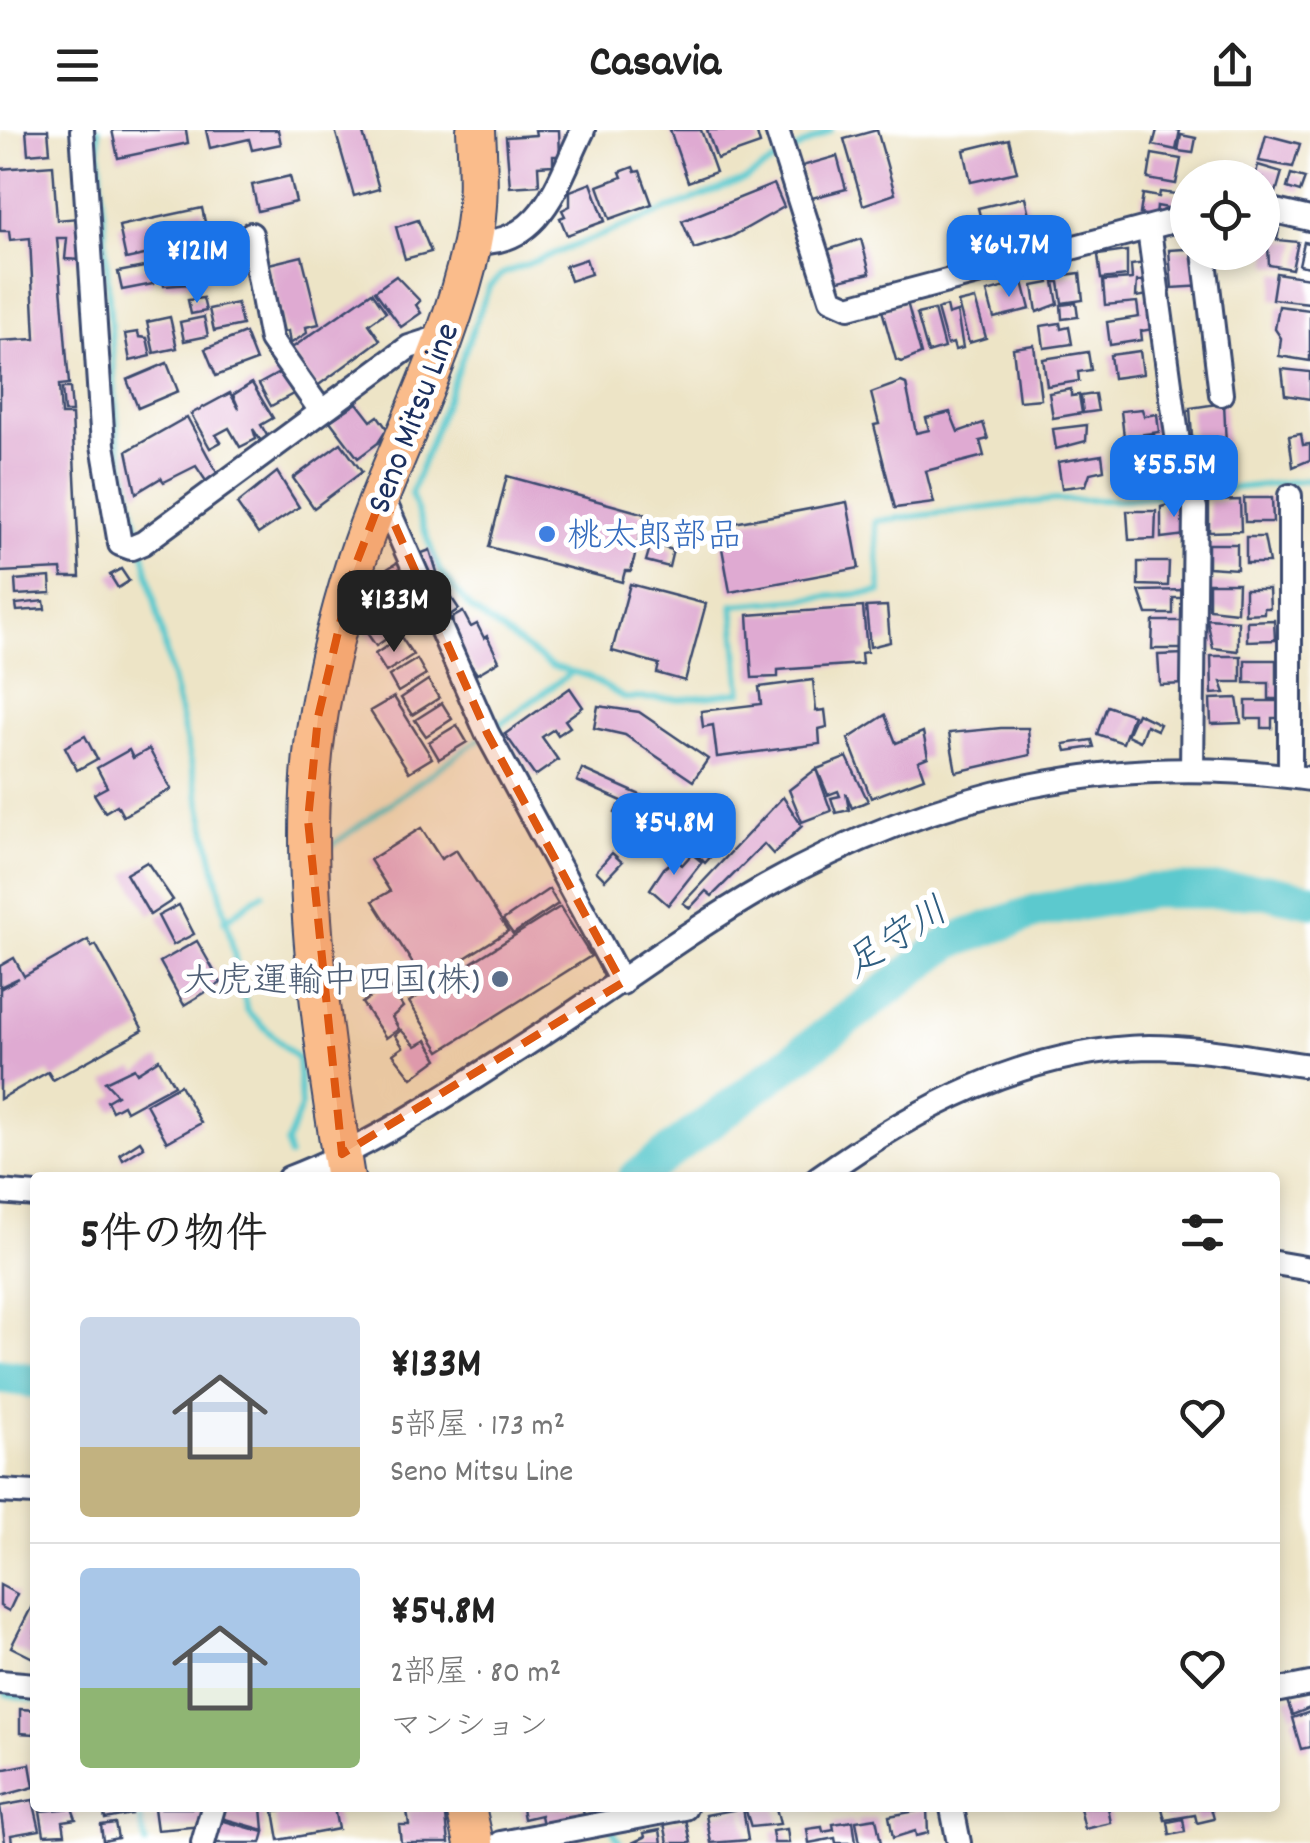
<!DOCTYPE html>
<html lang="ja">
<head>
<meta charset="utf-8">
<style>
  :root { --surface:#fff; --page:#f2f2f2; --text:#222; --muted:#767676; --line:#e0e0e0; --accent:#1a73e8 }
  body { margin:0; font-family:Dekko,"Klee One",sans-serif; background:var(--page); color:var(--text); height:100vh; display:flex; flex-direction:column; font-size:38px; white-space:nowrap }
  * { box-sizing:border-box; margin:0 }
  p { font-size:32px; color:var(--muted) }
  .icon { flex:none; width:55px; height:55px; fill:none; stroke:currentColor; stroke-width:2; stroke-linecap:round; stroke-linejoin:round }
  .map { position:relative; flex:1; overflow:hidden }
  .sheet { position:absolute; left:30px; top:1042px; width:1250px; height:640px; display:flex; flex-direction:column; background:var(--surface); border-radius:10px; box-shadow:0 5px 15px #0003 }
  .sheet>* { flex:none }
  .controls { position:absolute; left:1170px; top:30px; display:grid; gap:20px }
  .controls a { display:grid; place-items:center; width:110px; height:110px; border-radius:50%; background:var(--surface); box-shadow:0 5px 15px #0003; font-size:50px }
  .price { position:absolute; translate:-50% -85px; padding:0 22px; border-radius:20px; background:var(--accent); color:#fff; font-size:32px; line-height:65px; filter:drop-shadow(0 2px 5px #0008) }
  .price::after { content:''; position:absolute; left:50%; top:60px; width:30px; height:22px; margin-left:-15px; background:inherit; clip-path:polygon(0 0,100% 0,50% 100%) }
  .price.active { background:#222; color:#fff }
  ul { padding:0; list-style:none }
  li { display:flex; align-items:center; gap:30px; height:250px; padding:0 50px }
  li+li { border-top:2px solid var(--line) }
  li span { display:grid; place-items:center; flex:none; width:280px; height:200px; border-radius:10px; color:#555 }
  li>.icon { margin-inline-start:auto }
  span .icon { width:120px; height:120px; fill:#fffc; stroke-width:1 }
  li b { font-size:42px }
  h2 { display:flex; justify-content:space-between; align-items:center; height:120px; padding:0 50px; font-size:42px }
  header { display:flex; justify-content:space-between; align-items:center; height:130px; padding:0 50px; background:var(--surface); font-size:45px; font-weight:700 }
  .map>svg:first-child { display:block }
</style>
</head>
<body>
<header><svg class="icon" aria-label="menu" viewBox="0 0 24 24"><path d="M4 6h16M4 12h16M4 18h16"/></svg>Casavia<svg class="icon" aria-label="share" viewBox="0 0 24 24"><path d="M12 15V3M7 8l5-5 5 5M5 13v7h14v-7"/></svg></header>
<div class="map">
<svg width="1310" height="1713" viewBox="0 0 1310 1713">
  <rect width="100%" height="100%" fill="#fff"/>
  <filter id="ink" filterUnits="userSpaceOnUse"><feTurbulence type="fractalNoise" baseFrequency=".01" numOctaves="2"/><feDisplacementMap in="SourceGraphic" scale="20" xChannelSelector="R" yChannelSelector="G"/><feConvolveMatrix kernelMatrix="1 2 1 2 8 2 1 2 1" color-interpolation-filters="sRGB"/></filter>
  <filter id="wash" filterUnits="userSpaceOnUse"><feTurbulence type="fractalNoise" baseFrequency=".0048" numOctaves="4" result="noise"/><feDisplacementMap in="SourceGraphic" scale="40" xChannelSelector="R" yChannelSelector="G"/><feGaussianBlur stdDeviation="2.25" result="paint"/><feColorMatrix in="noise" values="0 0 0 0 0 0 0 0 0 0 0 0 0 0 0 0 0 1.4 0 .05"/><feComposite in="paint" operator="in"/></filter>
  <g filter="url(#wash)">
    <rect width="100%" height="100%" fill="#ede4c6"/>
    <g fill="none" stroke-linecap="round" stroke-linejoin="round">
      <g stroke="#5bc9ce" stroke-width="6">
        <path d="M98 0 118 308 247 881 298 929 301 977 287 1014 289 1026"/>
        <path d="M791 22 831 0"/>
        <path d="M780 28 746 49 502 144 489 157 411 364 439 440 471 479 551 536 588 546 624 568 681 569 741 562 733 475 881 462 875 391 1052 370H1122L1310 350"/>
        <path d="M331 716 571 543"/>
        <path d="M224 791 263 763"/>
        <path d="M6 1564 35 1570"/>
        <path d="M138 1678 146 1713"/>
        <path d="M611 1698 620 1713"/>
      </g>
      <g stroke="#5bc9ce" stroke-width="35">
        <path d="M635 1048 950 812 1038 781 1151 761H1266L1310 770"/>
        <path d="M0 1246 35 1251"/>
      </g>
    </g>
    <g id="blocks">
      <g fill="#dfaad2">
        <path d="M26 0H48L50 22 28 24Z"/>
        <path d="M112 0H186L188 13 118 28Z"/>
        <path d="M206 0H278L281 14 252 20 249 9 210 18Z"/>
        <path d="M335 0H362L379 59 354 66Z"/>
        <path d="M535 0H559L560 26H553V35L538 36 539 55 510 57 506 7 536 5Z"/>
        <path d="M670 0H701L716 42 688 52Z"/>
        <path d="M707 0H756L760 14 717 29Z"/>
        <path d="M877 0 895 64 863 75 844 9Z"/>
        <path d="M1157 0H1180L1176 20 1153 15Z"/>
        <path d="M1181 5 1196 8 1193 23 1178 21Z"/>
        <path d="M1266 5 1300 14 1293 37 1259 31Z"/>
        <path d="M1009 9 1017 42 971 52 964 20Z"/>
        <path d="M1152 24 1181 29 1176 54 1148 49Z"/>
        <path d="M837 26 846 59 812 68 802 36Z"/>
        <path d="M53 35 57 90 78 88 81 130 65 129 67 108H57L69 254 59 255 61 285H72L80 447H62L61 439 0 442V211L35 209 30 108 10 110 9 101H0V39Z"/>
        <path d="M1258 35 1282 42 1275 66 1262 63V48H1255Z"/>
        <path d="M633 37 635 42 640 41 652 74 610 89 598 56 622 47 620 42Z"/>
        <path d="M1291 44 1305 48 1300 62 1287 58Z"/>
        <path d="M290 46 296 72 258 81 252 55Z"/>
        <path d="M591 53 605 91 567 105 560 88 565 86 562 80 570 76V61Z"/>
        <path d="M774 54 784 77 731 107 694 119 682 91Z"/>
        <path d="M1160 62 1176 64 1173 79 1157 76 1156 87 1140 84 1143 64 1159 67Z"/>
        <path d="M1025 67 1032 98 986 109 978 78Z"/>
        <path d="M202 78 209 111 126 129 119 96Z"/>
        <path d="M418 90 431 122 405 129 396 97Z"/>
        <path d="M1267 97 1279 99 1277 110 1298 112 1292 139 1269 135Z"/>
        <path d="M861 109 870 143 835 151 827 120Z"/>
        <path d="M1304 112 1310 113V137L1299 135Z"/>
        <path d="M229 119 234 140 207 146 203 125Z"/>
        <path d="M1185 119 1204 122 1205 156 1172 158 1169 120Z"/>
        <path d="M1127 121V146L1101 149 1098 125Z"/>
        <path d="M302 126 319 194 306 197 307 203 290 214 288 201 284 202 269 134Z"/>
        <path d="M189 127 192 144 203 142 204 153 164 156 159 133Z"/>
        <path d="M586 129 591 144 570 151 565 136Z"/>
        <path d="M1145 133 1147 151H1137L1136 167 1149 165 1153 199 1141 201 1142 210 1110 215 1107 192 1139 187 1137 172 1105 175 1103 151 1132 149 1131 135Z"/>
        <path d="M1056 135 1057 146 1080 143 1083 170 1062 173 1059 152H1054L1058 174 1037 182 1033 156 1049 153 1047 137Z"/>
        <path d="M149 136 153 154 122 160 118 142Z"/>
        <path d="M1276 143 1310 148V173L1272 169Z"/>
        <path d="M396 146 420 171 416 175 421 183 401 197 375 161Z"/>
        <path d="M1023 152 1030 179 994 188 987 162Z"/>
        <path d="M372 162 386 182 369 194 380 210 316 257 289 220Z"/>
        <path d="M203 168 206 181 191 184 188 170Z"/>
        <path d="M975 169 986 208 969 213 958 173Z"/>
        <path d="M907 172 921 224 902 232 896 230 882 180Z"/>
        <path d="M237 173 242 195 214 201 209 179Z"/>
        <path d="M1076 173 1078 187 1062 189 1061 175Z"/>
        <path d="M946 176 948 185 957 182 963 218 955 220 953 213 947 215 937 179Z"/>
        <path d="M1279 176 1310 180V231L1279 226 1281 208 1275 199Z"/>
        <path d="M934 180 944 218 928 223 917 184Z"/>
        <path d="M170 187 177 218 154 223 147 192Z"/>
        <path d="M204 187 208 206 184 211 180 192Z"/>
        <path d="M1060 193 1061 199 1069 197 1072 214 1044 218 1041 196Z"/>
        <path d="M138 202 139 207 147 208 151 226 130 231 125 204Z"/>
        <path d="M245 203 256 231 216 246 205 219Z"/>
        <path d="M1034 215 1041 269 1019 271 1013 218Z"/>
        <path d="M1140 221 1143 244 1113 248 1110 225Z"/>
        <path d="M1088 222 1091 240 1078 242 1079 251 1047 256 1043 229Z"/>
        <path d="M167 233 178 261 138 278 127 250Z"/>
        <path d="M1282 239 1310 242V269L1285 265Z"/>
        <path d="M281 242 293 264 271 276 259 254Z"/>
        <path d="M901 252 906 254 916 303 929 300 926 288 950 282 958 302 983 293 988 309 980 311 984 326 926 341 934 373 895 378 874 295 879 294 871 263Z"/>
        <path d="M252 253 273 288 261 295 268 307 261 311 253 299 256 309 240 317 229 298 216 305 221 312 210 318 191 284 230 263 239 279 233 265Z"/>
        <path d="M62 258H70L72 282H64Z"/>
        <path d="M1071 259V266L1079 265 1082 283 1053 288 1049 263Z"/>
        <path d="M1095 264 1098 281 1083 283 1081 266Z"/>
        <path d="M357 273 371 291 378 286 387 299 378 313 358 328 330 291Z"/>
        <path d="M1224 273 1226 316 1193 321 1190 278Z"/>
        <path d="M1142 279 1144 286 1157 284 1159 302 1124 307 1121 281Z"/>
        <path d="M187 287 217 343 206 351 196 336 164 352 161 348 136 363 127 321Z"/>
        <path d="M1087 295 1086 311 1056 319 1053 299Z"/>
        <path d="M1154 304 1156 321 1139 323 1137 307Z"/>
        <path d="M1301 304 1303 315 1310 314V330L1293 337 1289 306Z"/>
        <path d="M341 313 362 342 314 378 293 348Z"/>
        <path d="M1155 323 1158 346 1128 350 1125 327Z"/>
        <path d="M1102 325 1104 340 1090 343 1086 355 1062 358 1058 332Z"/>
        <path d="M277 342 299 377 258 404 237 374Z"/>
        <path d="M507 346 645 384 631 441H625L622 452 489 417Z"/>
        <path d="M1244 368H1272L1273 392H1245Z"/>
        <path d="M1186 370V405L1161 408V377Z"/>
        <path d="M1240 370 1241 401 1209 402V371Z"/>
        <path d="M847 372 859 438 730 462 718 396Z"/>
        <path d="M1127 381H1156L1155 409 1129 410Z"/>
        <path d="M1246 407H1264L1269 433H1246Z"/>
        <path d="M651 414 673 420 669 437 646 431Z"/>
        <path d="M1208 414H1237V439L1208 437Z"/>
        <path d="M430 420 437 442 429 445 422 423Z"/>
        <path d="M398 432 415 457 386 474 408 463 422 484 376 516 362 496 376 486 368 474 378 467 375 462 386 450 381 443Z"/>
        <path d="M1138 432H1169L1168 456 1138 455Z"/>
        <path d="M121 439 129 451 118 458 110 445Z"/>
        <path d="M50 447 51 463 16 465 15 450Z"/>
        <path d="M1209 453H1238L1237 482 1209 479Z"/>
        <path d="M630 454 706 474 685 551 657 543 659 534 612 521Z"/>
        <path d="M1245 459H1269L1270 478H1264V483L1245 484Z"/>
        <path d="M1187 460V468H1173V484H1147L1139 461Z"/>
        <path d="M451 467 459 479 447 487 440 474Z"/>
        <path d="M44 471 45 479 17 481 16 474Z"/>
        <path d="M887 476 890 512 870 517 866 477Z"/>
        <path d="M863 477 867 522 861 523 862 534 778 540V547L752 548 748 485Z"/>
        <path d="M463 482 471 497 477 494 484 508 487 506 499 531 477 544 455 511 452 488Z"/>
        <path d="M1207 489 1238 491V521L1213 518Z"/>
        <path d="M1274 490 1275 510 1247 511V491Z"/>
        <path d="M1153 491H1185V519H1152Z"/>
        <path d="M401 507 413 525 386 542 375 524Z"/>
        <path d="M1186 524 1187 554 1160 555 1158 525Z"/>
        <path d="M1211 526H1241V552H1221L1225 563 1212 564Z"/>
        <path d="M417 529 426 545 398 562 389 546Z"/>
        <path d="M1245 530H1276V554H1283L1284 569H1269V553H1245Z"/>
        <path d="M428 550 439 568 412 585 401 568Z"/>
        <path d="M813 550 816 581 825 580 827 597 819 599 820 614 717 627 713 595 703 597 701 581 761 574 759 557Z"/>
        <path d="M570 558 583 577 565 590 570 597 558 605 554 599 542 607 558 630 535 646 505 604Z"/>
        <path d="M394 567 432 628 409 642 370 581Z"/>
        <path d="M1237 568 1241 593 1211 594 1210 569Z"/>
        <path d="M1246 571H1284V588H1272V598H1262V589H1246Z"/>
        <path d="M442 573 452 589 426 606 415 590Z"/>
        <path d="M598 576 639 582 708 629 693 651 625 605 594 598Z"/>
        <path d="M1107 576 1133 585 1123 613 1097 604Z"/>
        <path d="M1137 583 1160 594 1157 600 1146 595 1140 611 1127 605Z"/>
        <path d="M885 585 896 613 923 602 928 627 918 631 924 648 871 668 848 609Z"/>
        <path d="M457 595 467 612 439 629 429 612Z"/>
        <path d="M1001 598H1028L1030 625 956 642 949 603Z"/>
        <path d="M85 606 97 629 77 640 65 617Z"/>
        <path d="M1092 610 1094 617 1066 621 1064 614Z"/>
        <path d="M149 619 171 659 123 686 117 675 105 682 94 664 107 657 97 638 129 620 133 628Z"/>
        <path d="M847 627 868 671 852 678 846 663 849 680 836 683 831 668 840 666 838 661 828 665 817 639Z"/>
        <path d="M582 639 656 672 651 684 577 651Z"/>
        <path d="M816 639 831 681 802 692 789 660Z"/>
        <path d="M783 667 802 696 773 724 764 714 712 766 706 761 690 778 683 773Z"/>
        <path d="M618 676 646 690 643 696 638 693 629 719 618 713 630 690 615 683Z"/>
        <path d="M421 698 441 729 456 720 508 801 425 853 373 771 390 761 370 730Z"/>
        <path d="M703 714 713 724 705 733 695 723Z"/>
        <path d="M612 723 622 732 605 750 596 741Z"/>
        <path d="M692 724 702 732 668 775 650 759 664 738 676 729 682 735Z"/>
        <path d="M147 732 173 770 150 785 126 744Z"/>
        <path d="M549 759 558 774 513 804 503 790Z"/>
        <path d="M179 775 194 804 173 815 158 786Z"/>
        <path d="M560 777 591 826 440 921 409 872Z"/>
        <path d="M88 810 92 817 96 815 143 900 53 950 48 942 0 969V859L19 848 0 857V836L14 828 24 846Z"/>
        <path d="M197 811 221 853 184 875 160 832Z"/>
        <path d="M388 854 403 877 392 887 399 899 386 908 362 873Z"/>
        <path d="M401 900 416 916 427 910 438 929 412 948 393 924 403 917 395 905Z"/>
        <path d="M159 929 174 955 126 981 123 975 112 981 107 971 117 965 105 952 134 938 137 943Z"/>
        <path d="M180 955 201 993 167 1012 146 974Z"/>
        <path d="M140 1011 144 1017 123 1030 120 1024Z"/>
        <path d="M0 1455 17 1464 9 1481 0 1476Z"/>
        <path d="M35 1470V1526L33 1528 11 1517Z"/>
        <path d="M1310 1563V1578L1292 1585 1286 1568Z"/>
        <path d="M20 1579 35 1580 34 1604 20 1603Z"/>
        <path d="M1310 1582V1617L1301 1619 1292 1588Z"/>
        <path d="M30 1634 34 1657 1 1666 0 1640Z"/>
        <path d="M33 1670 40 1700 11 1705 12 1713H5L0 1676Z"/>
        <path d="M72 1678 76 1689 63 1691 65 1704 44 1705 40 1681Z"/>
        <path d="M103 1678H129L131 1684 105 1689Z"/>
        <path d="M154 1678H204L203 1696 157 1700Z"/>
        <path d="M221 1678H262L264 1700 218 1687Z"/>
        <path d="M296 1678H334L338 1699 279 1710 274 1681Z"/>
        <path d="M445 1678 449 1713H401L399 1695H409L407 1681Z"/>
        <path d="M522 1678H582L585 1688 543 1695 541 1685 524 1689Z"/>
        <path d="M743 1678 748 1710 711 1713 706 1685Z"/>
        <path d="M745 1678H776L780 1694 751 1697Z"/>
        <path d="M1080 1678H1108L1111 1693 1085 1699Z"/>
        <path d="M1162 1678H1211L1214 1689 1197 1693 1195 1685 1165 1690Z"/>
        <path d="M927 1679 928 1703 916 1706 915 1701 893 1708 889 1686Z"/>
        <path d="M876 1688 881 1713H860L856 1691Z"/>
        <path d="M217 1689 264 1702 261 1713H210Z"/>
        <path d="M686 1689 691 1713H668L664 1693Z"/>
        <path d="M1183 1689 1185 1702 1170 1705 1168 1692Z"/>
        <path d="M853 1691 856 1713H836L835 1708 809 1713 807 1699 822 1697 823 1702 834 1700 833 1694Z"/>
        <path d="M115 1693 118 1708 103 1711 101 1695Z"/>
        <path d="M787 1699 789 1713H774L772 1701Z"/>
        <path d="M660 1700 662 1713H632L645 1707 644 1703Z"/>
      </g>
    </g>
  </g>
  <g filter="url(#ink)">
    <use href="#blocks" fill-opacity="0" stroke="#3a4a6e" stroke-width="2.5"/>
    <g fill="none" stroke-linecap="round" stroke-linejoin="round">
      <defs>
        <g id="street">
          <path d="M82 0 103 315 120 414 131 418 143 413 409 217 443 206"/>
          <path d="M777 0 831 169 849 177 1188 87"/>
          <path d="M1262 78 1310 89"/>
          <path d="M1149 100 1180 327"/>
          <path d="M251 104 271 210 321 281"/>
          <path d="M472 112C542 117 557 53 583 0"/>
          <path d="M1204 122 1221 264"/>
          <path d="M382 366 487 603 622 853"/>
          <path d="M1192 640 1195 378"/>
          <path d="M1290 646V366"/>
          <path d="M289 1048C372 1016 444 967 519 919 601 867 681 805 765 757 937 660 1114 621 1310 649"/>
          <path d="M818 1048C917 977 1024 920 1149 917 1203 917 1257 929 1310 936"/>
          <path d="M0 1062 35 1065"/>
          <path d="M1275 1133 1310 1139"/>
          <path d="M0 1361 35 1363"/>
          <path d="M0 1552 35 1555"/>
          <path d="M1275 1561 1310 1554"/>
          <path d="M952 1678 959 1713"/>
          <path d="M203 1713 213 1678"/>
          <path d="M501 1713 685 1678"/>
        </g>
        <g id="primary">
          <path d="M345 1048C325 926 302 771 311 648 315 582 332 512 351 448 385 335 448 229 472 113 480 76 478 37 476 0"/>
          <path d="M466 1678 474 1713"/>
        </g>
      </defs>
      <use href="#street" stroke="#3a4a6e" stroke-width="28"/>
      <use href="#primary" stroke="#3a4a6e" stroke-width="42"/>
      <use href="#street" stroke="#fff" stroke-width="22"/>
      <use href="#primary" stroke="#fabc8b" stroke-width="38"/>
    </g>
  </g>
  <path fill="#de5710" fill-opacity="0.2" stroke="#de5710" stroke-width="8" stroke-dasharray="20 12" stroke-linejoin="round" d="M382 366 487 603 622 853 342 1024 308 690 318 587 351 447Z"/>
  <circle fill="#3f7fe0" stroke="#fff" stroke-width="4" cx="547" cy="404" r="10"/>
  <circle fill="#5c6f8a" stroke="#fff" stroke-width="4" cx="500" cy="849" r="10"/>
  <g text-anchor="middle" stroke-width="10" stroke-linejoin="round" paint-order="stroke">
    <g font-size="35" fill="#1b2f5e" stroke="#fff">
      <text transform="translate(411 287) rotate(-69)" y="12">Seno Mitsu Line</text>
    </g>
    <g font-size="35" fill="#366cbe" stroke="#fff" text-anchor="start">
      <text x="567" y="416">桃太郎部品</text>
    </g>
    <g font-size="35" fill="#4e5e75" stroke="#fff" text-anchor="end">
      <text x="480" y="861">大虎運輸中四国(株)</text>
    </g>
    <g font-size="38" font-style="italic" fill="#2e5d80" stroke="#fff">
      <text transform="translate(895 806) rotate(-33)" y="13">足守川</text>
    </g>
  </g>
</svg>
<div class="controls">
<a><svg class="icon" aria-label="locate" viewBox="0 0 24 24"><circle cx="12" cy="12" r="6"/><path d="M12 2v4M12 18v4M2 12h4M18 12h4"/></svg></a>
</div>
<b class="price" style="left:1009px;top:170px">¥64.7M</b>
<b class="price" style="left:197px;top:176px">¥121M</b>
<b class="price" style="left:1174px;top:390px">¥55.5M</b>
<b class="price active" style="left:394px;top:525px">¥133M</b>
<b class="price" style="left:674px;top:748px">¥54.8M</b>
<section class="sheet">
<h2>5件の物件<svg class="icon" aria-label="filters" viewBox="0 0 24 24"><path d="M4 7h16M4 17h16"/><circle cx="9" cy="7" r="2"/><circle cx="15" cy="17" r="2"/></svg></h2>
<ul>
<li><span style="background:linear-gradient(#c9d6e8 65%,#c2b280 0)"><svg class="icon" aria-label="home" viewBox="0 0 24 24"><path d="M3 11l9-7 9 7M6 9v11h12V9"/></svg></span><div><b>¥133M</b><p>5部屋 · 173 m²</p><p>Seno Mitsu Line</p></div><svg class="icon" aria-label="heart" viewBox="0 0 24 24"><path d="M12 20l-8-8c-3-5 5-10 8-4 3-6 11-1 8 4z"/></svg></li>
<li><span style="background:linear-gradient(#a9c7e8 60%,#8fb573 0)"><svg class="icon" aria-label="home" viewBox="0 0 24 24"><path d="M3 11l9-7 9 7M6 9v11h12V9"/></svg></span><div><b>¥54.8M</b><p>2部屋 · 80 m²</p><p>マンション</p></div><svg class="icon" aria-label="heart" viewBox="0 0 24 24"><path d="M12 20l-8-8c-3-5 5-10 8-4 3-6 11-1 8 4z"/></svg></li>
</ul>
</section>
</div>
</body>
</html>
